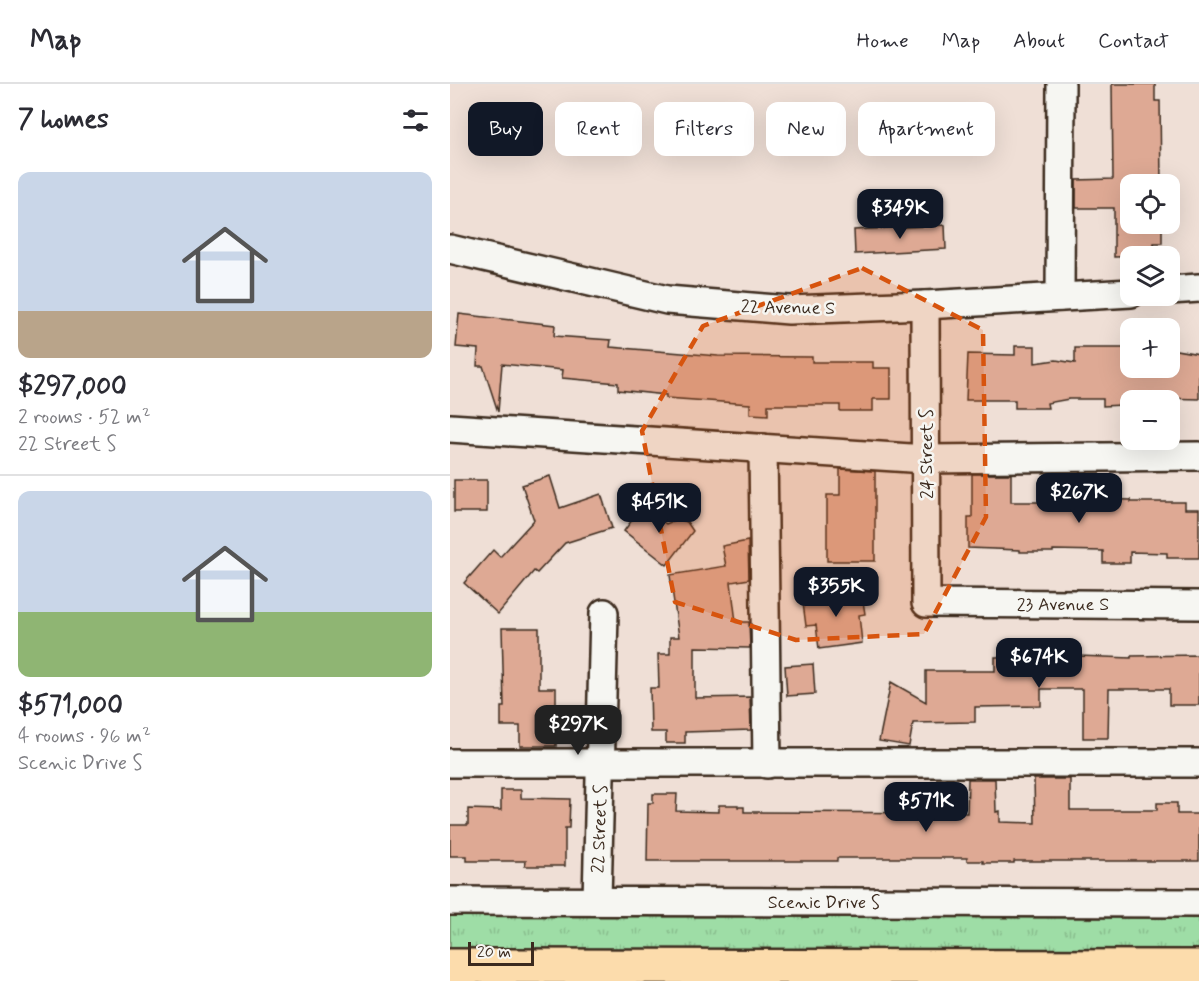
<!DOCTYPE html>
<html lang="en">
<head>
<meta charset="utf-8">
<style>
  :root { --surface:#fff; --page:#f7f7f7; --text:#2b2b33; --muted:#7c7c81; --line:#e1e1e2; --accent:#111827 }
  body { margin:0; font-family:Mynerve,sans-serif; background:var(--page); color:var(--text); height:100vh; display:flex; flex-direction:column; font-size:22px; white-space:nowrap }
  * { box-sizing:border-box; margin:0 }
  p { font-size:20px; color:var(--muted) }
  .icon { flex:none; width:33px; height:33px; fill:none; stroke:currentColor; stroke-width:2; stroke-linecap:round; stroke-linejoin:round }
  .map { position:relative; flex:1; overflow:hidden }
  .panel { display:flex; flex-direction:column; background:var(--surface); width:450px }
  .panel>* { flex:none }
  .guide { position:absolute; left:18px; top:18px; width:570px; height:54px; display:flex; gap:12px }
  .tools { position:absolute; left:670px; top:90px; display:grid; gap:12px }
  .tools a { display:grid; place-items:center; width:60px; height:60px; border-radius:12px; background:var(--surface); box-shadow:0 6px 24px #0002; font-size:30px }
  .scale { position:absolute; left:18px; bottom:15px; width:66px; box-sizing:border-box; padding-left:6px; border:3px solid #3b2a1e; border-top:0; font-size:16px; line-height:21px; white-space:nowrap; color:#3b2a1e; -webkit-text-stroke:4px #f6f6f2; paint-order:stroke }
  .price { position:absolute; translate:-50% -51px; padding:0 14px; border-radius:12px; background:var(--accent); color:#fff; font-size:20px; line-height:39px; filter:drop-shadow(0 2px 3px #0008) }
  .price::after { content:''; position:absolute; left:50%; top:36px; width:18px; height:14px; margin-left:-9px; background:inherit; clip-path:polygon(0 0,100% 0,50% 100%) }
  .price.selected { background:#222; color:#fff }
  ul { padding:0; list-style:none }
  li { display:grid; align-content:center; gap:12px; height:318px; padding:0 18px }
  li+li { border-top:2px solid var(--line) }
  li span { display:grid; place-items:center; height:186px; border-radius:12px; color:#555 }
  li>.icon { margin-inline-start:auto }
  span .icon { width:108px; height:108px; fill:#fffc; stroke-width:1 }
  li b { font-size:26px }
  h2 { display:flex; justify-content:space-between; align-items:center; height:72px; padding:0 18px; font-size:26px }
  .pill { padding:0 21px; border-radius:12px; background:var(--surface); box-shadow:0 6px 24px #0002; font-size:21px; line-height:54px }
  .pill.selected { background:var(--accent); color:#fff }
  header { display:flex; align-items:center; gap:36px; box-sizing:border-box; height:84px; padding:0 30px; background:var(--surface); border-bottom:2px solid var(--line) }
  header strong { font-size:28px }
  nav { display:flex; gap:33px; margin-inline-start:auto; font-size:21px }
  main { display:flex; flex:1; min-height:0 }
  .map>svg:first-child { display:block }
</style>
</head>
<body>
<header>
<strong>Map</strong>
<nav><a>Home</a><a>Map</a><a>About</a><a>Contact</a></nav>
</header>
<main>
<section class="panel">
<h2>7 homes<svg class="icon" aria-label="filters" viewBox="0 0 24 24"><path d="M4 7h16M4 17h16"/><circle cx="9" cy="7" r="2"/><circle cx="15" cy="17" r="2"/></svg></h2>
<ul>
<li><span style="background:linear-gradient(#c9d6e8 75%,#b9a48a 0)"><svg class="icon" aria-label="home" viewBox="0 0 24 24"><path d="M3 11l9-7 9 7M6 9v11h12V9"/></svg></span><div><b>$297,000</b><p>2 rooms · 52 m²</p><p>22 Street S</p></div></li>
<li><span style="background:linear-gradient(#c9d6e8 65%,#8fb573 0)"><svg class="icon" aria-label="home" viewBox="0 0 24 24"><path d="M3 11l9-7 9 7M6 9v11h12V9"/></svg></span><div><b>$571,000</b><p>4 rooms · 96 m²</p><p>Scenic Drive S</p></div></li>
</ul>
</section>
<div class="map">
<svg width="749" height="897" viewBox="0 0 749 897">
  <defs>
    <pattern id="grass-tufts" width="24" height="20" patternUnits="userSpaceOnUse" patternTransform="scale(1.5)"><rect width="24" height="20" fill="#9edda6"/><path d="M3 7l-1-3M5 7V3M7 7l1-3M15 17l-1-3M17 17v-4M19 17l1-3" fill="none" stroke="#89be8e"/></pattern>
  </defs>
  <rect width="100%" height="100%" fill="#efdfd6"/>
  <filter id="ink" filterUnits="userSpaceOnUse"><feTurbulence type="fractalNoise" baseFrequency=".0167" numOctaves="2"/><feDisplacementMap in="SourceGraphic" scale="12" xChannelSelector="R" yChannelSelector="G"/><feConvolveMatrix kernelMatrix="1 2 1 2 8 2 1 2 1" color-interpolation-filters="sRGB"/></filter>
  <g filter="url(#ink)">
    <path fill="url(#grass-tufts)" stroke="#6c8462" stroke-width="1.5" d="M0 832 749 834V873L0 870Z"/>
    <g fill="#dea994" stroke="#3b2a1e" stroke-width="1.5">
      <path d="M662 0H705V17H710L711 100H681V140H712V159H704V172L664 173V124H626V96L663 95Z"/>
      <path d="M495 141 496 165 405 170 404 146Z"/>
      <path d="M9 230 105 241 104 252 161 256 160 263 268 272 362 273V278H423V284H441V315H423V327H390V321H318V331L300 330V320L216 314V311L168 306V299L112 294 113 286 52 280 48 328 33 282H27L28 265 6 263Z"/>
      <path d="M565 262H585V279L606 276 625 279V264H681V284H720V265L749 270V315L672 313V321L653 322V315H619L597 319 598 324H565V316H516L518 270 565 271Z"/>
      <path d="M390 385 425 387V477H377V411H390Z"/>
      <path d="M522 390H561V418H598V411L643 413V415L681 416V418H735V425H749V474H717V469L680 468V479H653V467L603 466V468H570V466L518 464V433H522Z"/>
      <path d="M100 392 110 424 151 410 162 444 115 459 87 489 84 487 48 530 14 499 43 466 50 473 84 436 72 401Z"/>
      <rect x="4" y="396" width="33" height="32"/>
      <path d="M192 422 216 440 228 435 237 438 243 447 217 481 174 447Z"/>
      <path d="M298 457 299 495 281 498 286 538H299L300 564 245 563V614L300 613 301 646 235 648V659H216V648H201L200 604H209L208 570H220V553H229L220 491 276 482 272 462Z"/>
      <path d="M411 505 415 530 409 531 412 559 369 565 366 541 356 542 353 519 363 517V512Z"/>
      <path d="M52 544H89V604H106V662H70V642H51V623H54Z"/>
      <path d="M749 571V621H719V605H659L658 654H633V605H591V622L525 623V638L463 639 459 662 429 657 441 598 476 618V587H545V573L628 572 681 574V572Z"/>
      <path d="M363 580 365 610 337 612 335 582Z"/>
      <path d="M518 695H545L546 728 550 727V738L585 739 584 695H620V726H707V719H727V730H749V777H564V779H533V777H517V774H387V777H197L198 719H203V710H227L226 727 269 728V721H288V723H294V728L517 729Z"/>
      <path d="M51 706H71V714L120 715 119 744H115V782H75L76 777H17V772H0V741H18V725L51 726Z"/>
    </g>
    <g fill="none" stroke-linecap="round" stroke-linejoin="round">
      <defs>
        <g id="minor">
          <path d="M0 165 217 216 339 226 475 221 681 209"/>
          <path d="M720 206 749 204"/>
          <path d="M610 213 611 0"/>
          <path d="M475 221 476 519 749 521"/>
          <path d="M0 344 476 375 749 372"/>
          <path d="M313 364 317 680"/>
          <path d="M0 679H749"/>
          <path d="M147 816 154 529"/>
          <path d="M0 817 749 819"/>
        </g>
        <path id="major" d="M0 882 749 883"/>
      </defs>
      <use href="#minor" stroke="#3b2a1e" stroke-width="32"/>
      <use href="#major" stroke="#3b2a1e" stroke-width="38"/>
      <use href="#minor" stroke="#f6f6f2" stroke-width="27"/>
      <use href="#major" stroke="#fcdcac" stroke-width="33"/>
    </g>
  </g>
  <path fill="#d7540e" fill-opacity="0.2" stroke="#d7540e" stroke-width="4.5" stroke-dasharray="12 8" stroke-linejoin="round" d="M412 184 533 246 536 433 474 550 346 556 225 518 192 347 253 242Z"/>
  <g text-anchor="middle" stroke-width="5" stroke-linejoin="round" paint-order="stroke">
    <g font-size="18" fill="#3b2a1e" stroke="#f6f6f2">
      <text transform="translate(338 223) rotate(1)" y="6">22 Avenue S</text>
      <text transform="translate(476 370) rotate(-90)" y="6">24 Street S</text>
      <text x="613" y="526">23 Avenue S</text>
      <text transform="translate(149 745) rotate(-88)" y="6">22 Street S</text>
      <text x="374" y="824">Scenic Drive S</text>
    </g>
  </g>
</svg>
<div class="tools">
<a><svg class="icon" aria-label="locate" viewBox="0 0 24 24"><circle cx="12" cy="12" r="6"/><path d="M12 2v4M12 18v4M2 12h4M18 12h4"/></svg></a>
<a><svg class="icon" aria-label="layers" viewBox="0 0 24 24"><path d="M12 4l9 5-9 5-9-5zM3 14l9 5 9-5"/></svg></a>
<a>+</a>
<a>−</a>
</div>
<div class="scale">20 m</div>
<b class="price" style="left:450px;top:156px">$349K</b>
<b class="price" style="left:629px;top:440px">$267K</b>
<b class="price" style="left:209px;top:450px">$451K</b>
<b class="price" style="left:386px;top:534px">$355K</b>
<b class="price" style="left:589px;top:605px">$674K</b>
<b class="price selected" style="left:128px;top:672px">$297K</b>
<b class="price" style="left:476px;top:749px">$571K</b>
<div class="guide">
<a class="pill selected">Buy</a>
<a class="pill">Rent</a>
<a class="pill">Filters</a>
<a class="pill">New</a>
<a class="pill">Apartment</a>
</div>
</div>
</main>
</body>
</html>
